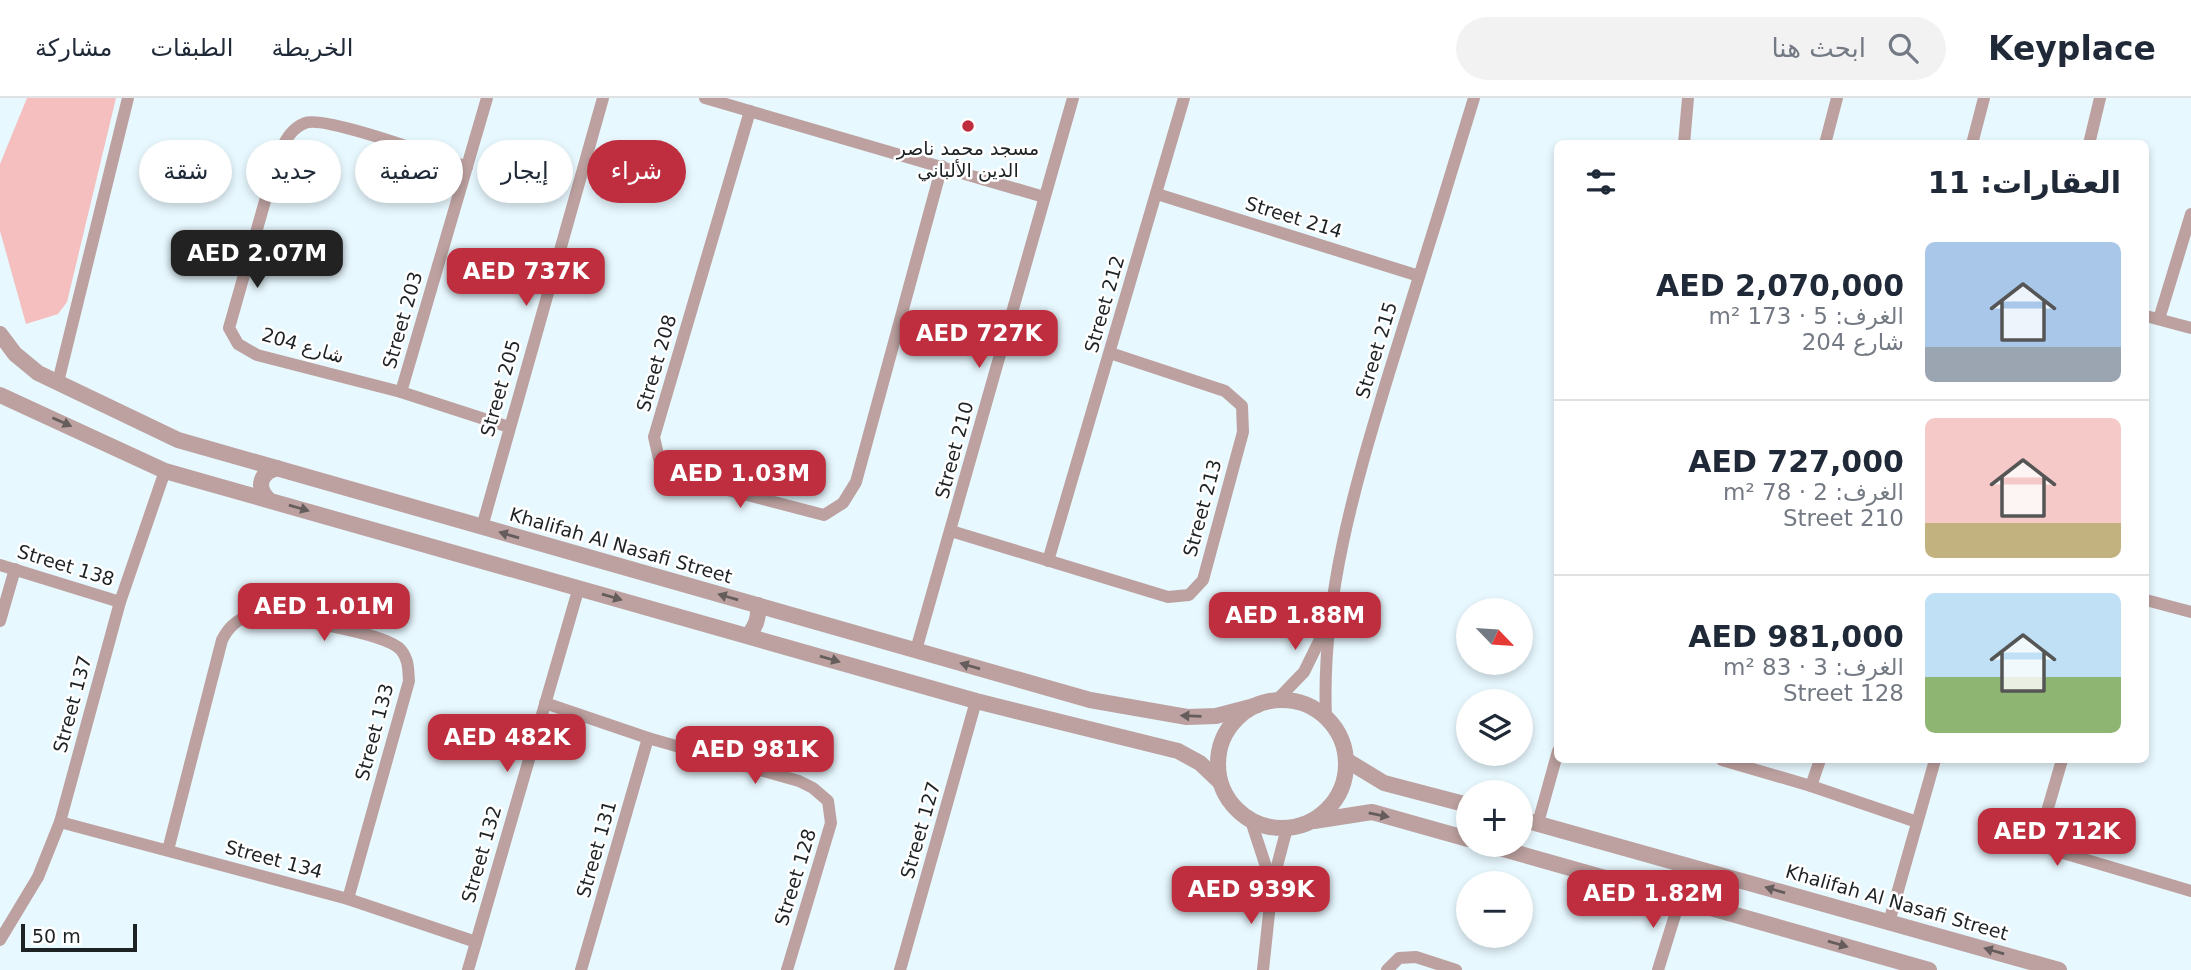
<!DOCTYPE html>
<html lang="ar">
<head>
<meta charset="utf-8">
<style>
  :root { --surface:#fff; --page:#f2f2f3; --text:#1f2937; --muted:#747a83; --line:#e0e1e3; --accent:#bf2e3f }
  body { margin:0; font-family:"DejaVu Sans",Cairo,sans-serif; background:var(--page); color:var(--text); direction:rtl; height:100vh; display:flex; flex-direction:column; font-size:26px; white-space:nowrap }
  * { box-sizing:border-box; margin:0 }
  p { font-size:23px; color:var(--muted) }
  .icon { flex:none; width:38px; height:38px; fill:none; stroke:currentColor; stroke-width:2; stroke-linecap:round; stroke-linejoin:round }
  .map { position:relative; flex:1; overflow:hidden; direction:ltr }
  .sheet { position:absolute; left:1554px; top:42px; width:595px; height:623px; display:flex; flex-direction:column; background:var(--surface); border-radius:10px; box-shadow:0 4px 10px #0003; direction:rtl }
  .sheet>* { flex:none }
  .hud { position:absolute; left:21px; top:42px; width:665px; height:63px; direction:rtl; display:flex; gap:14px }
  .needle { width:46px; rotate:115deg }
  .tools { position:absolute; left:1456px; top:500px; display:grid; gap:14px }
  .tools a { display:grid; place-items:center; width:77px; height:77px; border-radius:50%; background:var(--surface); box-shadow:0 4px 10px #0003; font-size:35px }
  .scale { position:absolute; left:21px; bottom:18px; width:116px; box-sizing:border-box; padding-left:7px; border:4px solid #1d2325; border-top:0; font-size:19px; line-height:24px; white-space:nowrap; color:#1d2325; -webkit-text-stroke:5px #fff; paint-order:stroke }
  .price { position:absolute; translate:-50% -60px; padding:0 16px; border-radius:14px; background:var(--accent); color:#fff; font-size:23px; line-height:46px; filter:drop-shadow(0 2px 4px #0008) }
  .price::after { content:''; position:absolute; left:50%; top:42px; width:21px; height:16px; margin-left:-10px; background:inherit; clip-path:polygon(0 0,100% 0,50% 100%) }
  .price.on { background:#222; color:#fff }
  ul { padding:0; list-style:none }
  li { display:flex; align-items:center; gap:21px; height:175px; padding:0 28px }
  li+li { border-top:2px solid var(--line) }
  li span { display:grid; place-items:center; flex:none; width:196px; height:140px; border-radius:10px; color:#555 }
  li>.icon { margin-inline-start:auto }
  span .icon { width:84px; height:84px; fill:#fffc; stroke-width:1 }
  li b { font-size:30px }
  h2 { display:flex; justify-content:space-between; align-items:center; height:84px; padding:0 28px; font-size:30px }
  .tag { padding:0 24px; border-radius:32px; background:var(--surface); box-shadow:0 4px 10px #0003; font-size:24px; line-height:63px }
  .tag.on { background:var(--accent); color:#fff }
  header { display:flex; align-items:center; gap:42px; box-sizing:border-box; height:98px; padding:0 35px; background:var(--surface); border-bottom:2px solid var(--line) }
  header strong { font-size:33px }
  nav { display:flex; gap:38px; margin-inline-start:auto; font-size:24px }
  .search { width:490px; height:63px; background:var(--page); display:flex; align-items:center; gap:18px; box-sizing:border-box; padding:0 24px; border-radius:38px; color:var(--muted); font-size:26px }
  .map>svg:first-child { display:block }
</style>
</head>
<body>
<header>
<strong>Keyplace</strong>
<div class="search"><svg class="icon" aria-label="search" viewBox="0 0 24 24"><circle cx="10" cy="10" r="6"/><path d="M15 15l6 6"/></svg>ابحث هنا</div>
<nav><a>الخريطة</a><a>الطبقات</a><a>مشاركة</a></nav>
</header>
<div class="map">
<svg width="2191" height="872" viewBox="0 0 2191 872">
  <rect width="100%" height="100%" fill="#e7f8fe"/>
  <path fill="#f4bfbe" d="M27 0H116L67 204 58 216 26 226 0 133V66Z"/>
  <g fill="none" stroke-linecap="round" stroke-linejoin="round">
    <g stroke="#bca1a0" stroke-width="12">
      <path d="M705 0 1044 99"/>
      <path d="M750 13 654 339 659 361 682 380 824 417 843 405 856 384 942 68"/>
      <path d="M1684 46 1688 0"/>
      <path d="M1825 46 1837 0"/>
      <path d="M1972 46 1984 0"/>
      <path d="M2089 46 2100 0"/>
      <path d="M467 69C440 60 325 17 305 25 290 31 285 44 278 57L229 230 238 246 257 257 401 294 509 329"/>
      <path d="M1157 96 1419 178"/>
      <path d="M2146 218 2191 230"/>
      <path d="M2159 221 2191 116"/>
      <path d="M58 284 128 0"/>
      <path d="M401 294 487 0"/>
      <path d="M482 429 603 0"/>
      <path d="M951 433 1168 499 1189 497 1203 482 1243 334 1242 308 1225 293 1110 255"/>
      <path d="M1048 463 1184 0"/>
      <path d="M0 467 120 504"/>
      <path d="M2146 502 2191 514"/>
      <path d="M0 523 15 471"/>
      <path d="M916 552 1073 0"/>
      <path d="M1277 602 1304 574 1328 525"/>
      <path d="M545 605 648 640 799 683 813 690 828 703 831 725 787 872"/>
      <path d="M1326 619C1321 501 1355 387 1389 275 1418 183 1446 92 1474 0"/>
      <path d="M1722 662 1811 688 1917 724"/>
      <path d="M2062 662 2041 734 2042 745 2053 752 2191 793"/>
      <path d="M1811 688 1820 662"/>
      <path d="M1251 723 1272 787"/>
      <path d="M60 724 348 801 476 844"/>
      <path d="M1538 725 1558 653"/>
      <path d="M168 752 222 542C229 528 237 522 252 516 278 518 386 534 401 552 409 562 408 571 409 583L348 801"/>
      <path d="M1889 824 1935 662"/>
      <path d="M0 842 38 779 60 724 120 504 165 373"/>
      <path d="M468 872 579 489"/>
      <path d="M581 872 648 640"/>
      <path d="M900 872 976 603"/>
      <path d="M1263 872 1272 787 1287 730"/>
      <path d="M1387 872 1399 860 1416 859 1456 872"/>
      <path d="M1658 872 1680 801"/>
    </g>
    <g stroke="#bca1a0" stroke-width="16">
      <path d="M0 236 15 256 38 275 178 342 1090 602 1187 619 1216 618 1258 607"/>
      <path d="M0 297 165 373 976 603 1178 653 1200 665 1220 684"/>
      <path d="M268 401C256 389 260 375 277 370"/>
      <path d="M748 538C756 528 759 520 758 507"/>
      <circle cx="1282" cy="666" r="64"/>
      <path d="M1346 662 1384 685 1468 707"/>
      <path d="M1521 721 2059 872"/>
      <path d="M1314 723 1372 714 1468 741"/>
      <path d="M1489 747 1929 872"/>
    </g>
  </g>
  <defs><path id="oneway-solid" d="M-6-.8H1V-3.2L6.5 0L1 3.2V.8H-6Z" transform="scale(1.75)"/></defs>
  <g fill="#655c5c">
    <use href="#oneway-solid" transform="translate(62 324) rotate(24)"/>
    <use href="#oneway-solid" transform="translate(299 410) rotate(16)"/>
    <use href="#oneway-solid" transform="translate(509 437) rotate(-164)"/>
    <use href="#oneway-solid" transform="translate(612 499) rotate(16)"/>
    <use href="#oneway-solid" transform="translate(728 499) rotate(-164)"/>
    <use href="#oneway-solid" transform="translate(830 561) rotate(16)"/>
    <use href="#oneway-solid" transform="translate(970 568) rotate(-164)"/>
    <use href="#oneway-solid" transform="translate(1191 618) rotate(-178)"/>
    <use href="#oneway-solid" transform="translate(1379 717) rotate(11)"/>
    <use href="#oneway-solid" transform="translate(1775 792) rotate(-164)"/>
    <use href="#oneway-solid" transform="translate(1838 846) rotate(16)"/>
    <use href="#oneway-solid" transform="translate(1994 853) rotate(-164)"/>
  </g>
  <circle fill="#bf2e3f" stroke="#fff" stroke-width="2.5" cx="968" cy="28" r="7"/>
  <g text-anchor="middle" stroke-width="5" stroke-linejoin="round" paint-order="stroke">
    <g font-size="19" fill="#1d2325" stroke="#fff">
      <text x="968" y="57">مسجد محمد ناصر<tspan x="968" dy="22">الدين الألباني</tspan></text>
    </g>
    <g font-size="19" fill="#1d2325" stroke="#fff">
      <text transform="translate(1294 119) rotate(17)" y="7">Street 214</text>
      <text transform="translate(1104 206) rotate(-74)" y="7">Street 212</text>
      <text transform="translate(402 222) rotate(-74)" y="7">Street 203</text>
      <text transform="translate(303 247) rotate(16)" y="7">شارع 204</text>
      <text transform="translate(1376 252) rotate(-73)" y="7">Street 215</text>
      <text transform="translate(656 265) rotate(-74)" y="7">Street 208</text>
      <text transform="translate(500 290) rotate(-74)" y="7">Street 205</text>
      <text transform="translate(954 352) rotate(-75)" y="7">Street 210</text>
      <text transform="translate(1202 410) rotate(-75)" y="7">Street 213</text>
      <text transform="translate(621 447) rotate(16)" y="7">Khalifah Al Nasafi Street</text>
      <text transform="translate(66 467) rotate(17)" y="7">Street 138</text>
      <text transform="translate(72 606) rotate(-75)" y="7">Street 137</text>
      <text transform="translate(374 634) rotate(-75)" y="7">Street 133</text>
      <text transform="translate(920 732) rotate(-74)" y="7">Street 127</text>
      <text transform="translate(596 751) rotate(-74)" y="7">Street 131</text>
      <text transform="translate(481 756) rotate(-74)" y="7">Street 132</text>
      <text transform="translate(274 761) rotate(15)" y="7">Street 134</text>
      <text transform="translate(795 779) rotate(-73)" y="7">Street 128</text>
      <text transform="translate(1897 804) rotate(16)" y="7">Khalifah Al Nasafi Street</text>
    </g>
  </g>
</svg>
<div class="tools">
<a><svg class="needle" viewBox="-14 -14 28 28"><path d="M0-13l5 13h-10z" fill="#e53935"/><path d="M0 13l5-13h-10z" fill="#747a83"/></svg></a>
<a><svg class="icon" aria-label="layers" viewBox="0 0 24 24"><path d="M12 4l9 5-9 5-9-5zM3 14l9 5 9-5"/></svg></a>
<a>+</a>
<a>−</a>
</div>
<div class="scale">50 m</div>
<b class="price on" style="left:257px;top:192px">AED 2.07M</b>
<b class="price" style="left:526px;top:210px">AED 737K</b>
<b class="price" style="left:979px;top:272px">AED 727K</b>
<b class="price" style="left:740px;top:412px">AED 1.03M</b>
<b class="price" style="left:324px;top:545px">AED 1.01M</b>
<b class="price" style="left:1295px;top:554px">AED 1.88M</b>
<b class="price" style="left:507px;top:676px">AED 482K</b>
<b class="price" style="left:755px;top:688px">AED 981K</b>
<b class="price" style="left:2057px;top:770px">AED 712K</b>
<b class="price" style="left:1251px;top:828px">AED 939K</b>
<b class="price" style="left:1653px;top:832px">AED 1.82M</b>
<div class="hud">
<a class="tag on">شراء</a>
<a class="tag">إيجار</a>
<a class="tag">تصفية</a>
<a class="tag">جديد</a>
<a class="tag">شقة</a>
</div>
<section class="sheet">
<h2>العقارات: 11<svg class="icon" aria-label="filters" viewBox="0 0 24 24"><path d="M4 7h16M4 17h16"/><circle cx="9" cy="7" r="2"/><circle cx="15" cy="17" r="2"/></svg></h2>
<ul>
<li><span style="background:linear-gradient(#a9c7e8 75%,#9aa5b1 0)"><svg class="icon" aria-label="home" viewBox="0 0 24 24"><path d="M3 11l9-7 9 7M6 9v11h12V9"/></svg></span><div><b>AED 2,070,000</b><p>الغرف: 5 · 173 m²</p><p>شارع 204</p></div></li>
<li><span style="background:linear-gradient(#f6c9c9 75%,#c2b280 0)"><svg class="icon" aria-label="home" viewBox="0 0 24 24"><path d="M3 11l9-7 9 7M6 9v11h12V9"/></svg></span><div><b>AED 727,000</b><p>الغرف: 2 · 78 m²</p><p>Street 210</p></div></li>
<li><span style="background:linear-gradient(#bfe0f5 60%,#8fb573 0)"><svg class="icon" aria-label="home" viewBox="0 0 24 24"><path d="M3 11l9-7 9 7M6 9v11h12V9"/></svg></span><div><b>AED 981,000</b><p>الغرف: 3 · 83 m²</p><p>Street 128</p></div></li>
</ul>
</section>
</div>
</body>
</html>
